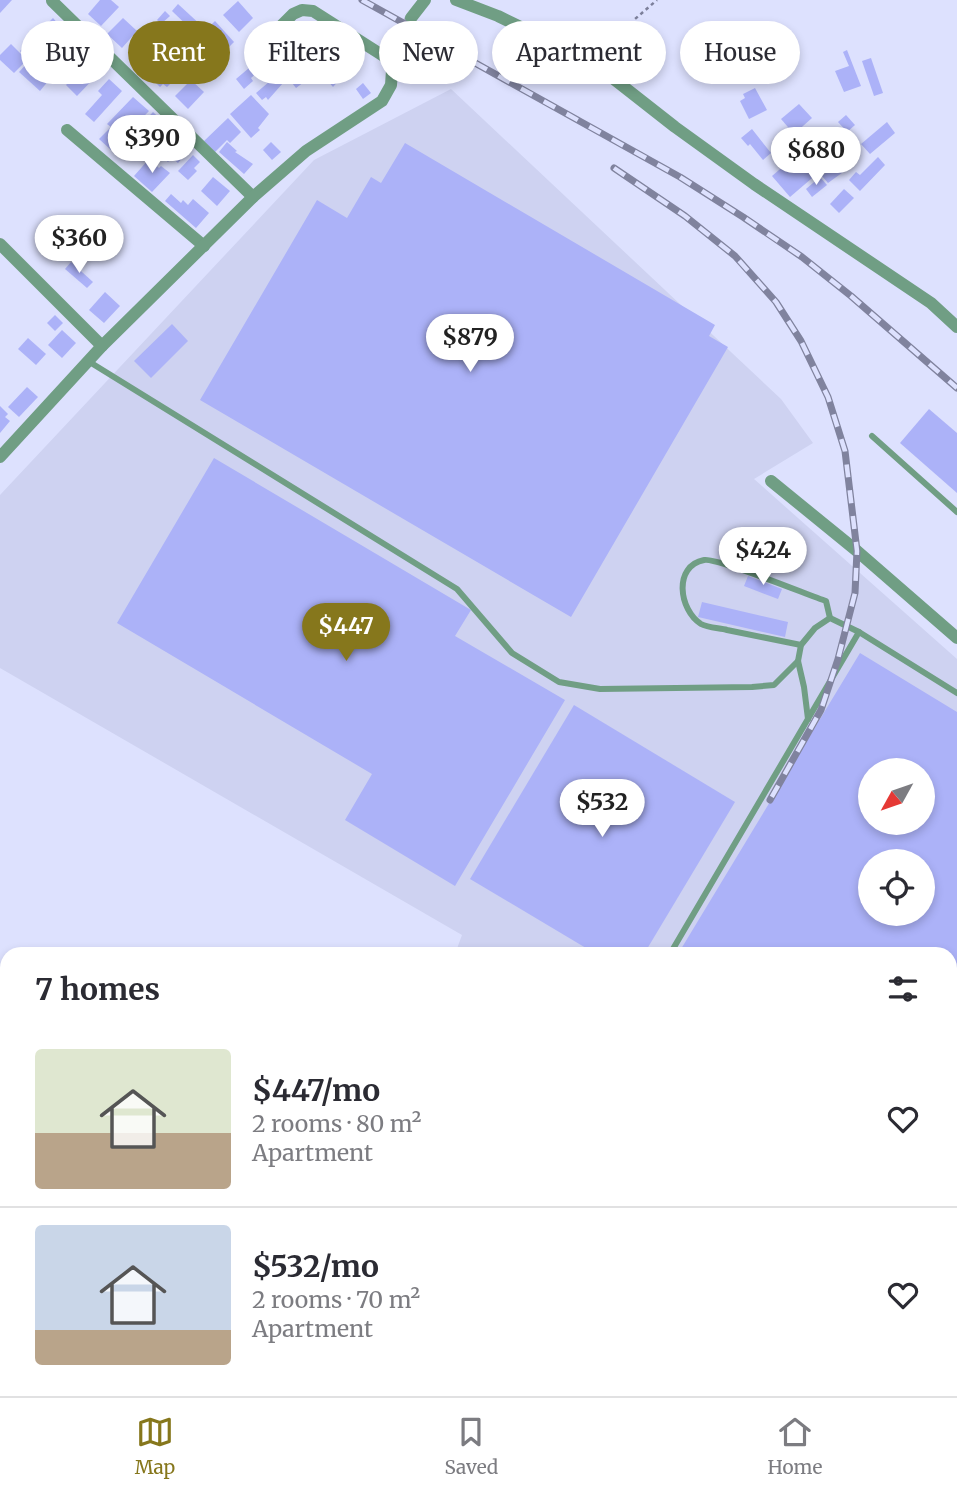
<!DOCTYPE html>
<html lang="en">
<head>
<meta charset="utf-8">
<style>
  :root { --surface:#fff; --page:#f7f7f7; --text:#2b2b33; --muted:#7c7c81; --line:#e1e1e2; --accent:#86771c }
  body { margin:0; font-family:Merriweather,serif; background:var(--page); color:var(--text); height:100vh; display:flex; flex-direction:column; font-size:26px; white-space:nowrap }
  * { box-sizing:border-box; margin:0 }
  p { font-size:23px; color:var(--muted) }
  .icon { flex:none; width:38px; height:38px; fill:none; stroke:currentColor; stroke-width:2; stroke-linecap:round; stroke-linejoin:round }
  .map { position:relative; flex:1; overflow:hidden }
  .sheet { position:absolute; left:0px; top:947px; width:957px; height:450px; display:flex; flex-direction:column; background:var(--surface); border-radius:21px 21px 0 0; box-shadow:0 4px 10px #0003 }
  .sheet>* { flex:none }
  .banner { position:absolute; left:21px; top:21px; width:915px; height:63px; display:flex; gap:14px }
  .needle { width:46px; rotate:230deg }
  .fabs { position:absolute; left:858px; top:758px; display:grid; gap:14px }
  .fabs a { display:grid; place-items:center; width:77px; height:77px; border-radius:50%; background:var(--surface); box-shadow:0 4px 10px #0003; font-size:35px }
  .price { position:absolute; translate:-50% -60px; padding:0 16px; border-radius:24px; background:#fff; color:#222; font-size:23px; line-height:46px; filter:drop-shadow(0 2px 4px #0008) }
  .price::after { content:''; position:absolute; left:50%; top:42px; width:21px; height:16px; margin-left:-10px; background:inherit; clip-path:polygon(0 0,100% 0,50% 100%) }
  .price.selected { background:var(--accent); color:#fff }
  ul { padding:0; list-style:none }
  li { display:flex; align-items:center; gap:21px; height:175px; padding:0 35px }
  li+li { border-top:2px solid var(--line) }
  li span { display:grid; place-items:center; flex:none; width:196px; height:140px; border-radius:7px; color:#555 }
  li>.icon { margin-inline-start:auto }
  span .icon { width:84px; height:84px; fill:#fffc; stroke-width:1 }
  li b { font-size:30px }
  h2 { display:flex; justify-content:space-between; align-items:center; height:84px; padding:0 35px; font-size:30px }
  .tag { padding:0 24px; border-radius:32px; background:var(--surface); box-shadow:0 4px 10px #0003; font-size:24px; line-height:63px }
  .tag.selected { background:var(--accent); color:#fff }
  .menu { display:flex; justify-content:space-around; align-items:center; height:98px; border-top:2px solid var(--line); background:var(--surface); font-size:19px; color:var(--muted) }
  .menu a { display:grid; justify-items:center; gap:4px }
  .menu .selected { color:var(--accent) }
  .map>svg:first-child { display:block }
</style>
</head>
<body>
<div class="map">
<svg width="957" height="1396" viewBox="0 0 957 1396">
  <rect width="100%" height="100%" fill="#dde1fe"/>
  <g fill="#ced2f1" fill-rule="evenodd">
    <path d="M451 89 781 399 813 443 754 479 957 659V1102L950 1108V954H455L462 935 0 668V495L314 160ZM870 770H922V822H870ZM870 861H922V914H870Z"/>
    <path d="M950 1223 957 1228V1396H366L353 1390H950Z"/>
  </g>
  <path fill="#d9c866" d="M950 1241 957 1246V1296L950 1291Z"/>
  <g fill="none" stroke-linecap="round" stroke-linejoin="round">
    <g stroke="#69d9f9" stroke-width="4.5">
      <path d="M0 1361 7 1364"/>
      <path d="M56 1390 69 1396"/>
    </g>
  </g>
  <g fill="#acb2f8" fill-rule="evenodd">
    <path d="M0 0H12L0 13Z"/>
    <path d="M100 0H111L119 7 101 26 88 14Z"/>
    <path d="M238 1 253 18 239 32 223 15Z"/>
    <path d="M178 4 203 27 196 34 172 11Z"/>
    <path d="M165 11 170 16 161 24 157 20Z"/>
    <path d="M53 18 60 26 28 59 20 51 35 36 33 33 42 24 45 26Z"/>
    <path d="M123 18 137 31 122 48 107 34Z"/>
    <path d="M215 21 234 42 218 58 198 38Z"/>
    <path d="M184 33 201 49 195 56 178 40Z"/>
    <path d="M145 38 160 52 145 68 130 54Z"/>
    <path d="M69 39 80 48 54 77 40 64 61 40 65 43Z"/>
    <path d="M284 39 290 47 282 54 276 46Z"/>
    <path d="M11 44 27 60 14 73 0 60V55Z"/>
    <path d="M330 47 349 69 333 87 312 62Z"/>
    <path d="M292 50 307 68 302 72 308 79 296 88 276 63Z"/>
    <path d="M847 50 861 86 844 92 835 71 849 66 843 52Z"/>
    <path d="M205 52 216 64 209 71 198 59Z"/>
    <path d="M262 57 270 67 262 74 260 70 251 78 253 81 244 89 236 79Z"/>
    <path d="M871 58 883 93 874 96 862 61Z"/>
    <path d="M166 60 180 74 167 87 163 84 160 87 150 77Z"/>
    <path d="M29 61 49 80 40 91 19 72Z"/>
    <path d="M93 62 102 70 77 96 66 85 86 64 89 67Z"/>
    <path d="M277 75 283 83 268 100 266 97 262 100 256 93Z"/>
    <path d="M109 79 122 91 94 122 85 114 102 95 98 91Z"/>
    <path d="M191 80 204 92 188 109 175 96Z"/>
    <path d="M363 83 371 93 363 99 356 89Z"/>
    <path d="M755 88 767 110 749 119 740 101 745 98 743 94Z"/>
    <path d="M251 95 269 114 258 128 260 130 251 138 230 114Z"/>
    <path d="M133 97 149 111 111 150 99 139 111 127 107 124Z"/>
    <path d="M799 104 812 118 794 134 781 119Z"/>
    <path d="M153 112 171 129 153 148 135 131Z"/>
    <path d="M846 115 855 125 847 132 838 122Z"/>
    <path d="M228 118 241 132 230 143 227 140 215 152 204 141Z"/>
    <path d="M887 122 895 133 870 154 861 144Z"/>
    <path d="M752 129 771 153 763 160 750 144 748 146 741 138Z"/>
    <path d="M823 131 839 148 822 163 806 147Z"/>
    <path d="M170 134 173 137 175 135 191 148 178 163 172 158 168 162 161 156 165 152 159 146Z"/>
    <path d="M227 142 237 151 235 152 253 164 244 174 219 152Z"/>
    <path d="M271 142 281 152 272 160 263 150Z"/>
    <path d="M405 143 715 325 709 336 728 347 571 617 200 400 317 200 347 218 371 177 381 183Z"/>
    <path d="M800 152 818 173 790 197 772 176Z"/>
    <path d="M850 153 857 162 828 183 822 176Z"/>
    <path d="M193 155 200 162 194 168 197 171 188 180 178 171Z"/>
    <path d="M878 157 885 165 860 191 849 180 856 172 860 175Z"/>
    <path d="M149 159 159 168 161 166 170 173 152 192 134 176Z"/>
    <path d="M213 177 230 191 217 206 201 191Z"/>
    <path d="M820 177 827 185 812 197 806 189Z"/>
    <path d="M844 189 854 198 839 213 830 204Z"/>
    <path d="M171 194 181 203 183 200 188 205 193 199 209 213 196 228 165 201Z"/>
    <path d="M71 262 93 282 87 288 65 269Z"/>
    <path d="M105 292 120 306 104 323 89 310Z"/>
    <path d="M55 315 63 323 55 331 47 323Z"/>
    <path d="M172 324 188 341 151 378 134 361Z"/>
    <path d="M62 330 76 343 62 358 48 345Z"/>
    <path d="M28 338 46 354 36 365 18 349Z"/>
    <path d="M27 387 38 397 19 417 8 407Z"/>
    <path d="M0 406 8 414 5 417 10 421 0 433Z"/>
    <path d="M929 409 957 433V493L900 443Z"/>
    <path d="M214 458 471 610 455 636 565 700 455 886 345 820 372 774 117 623Z"/>
    <path d="M748 576 782 589 778 599 744 586Z"/>
    <path d="M702 602 788 622 785 637 698 617Z"/>
    <path d="M860 653 957 712V1024L950 1035V954H678ZM870 770H922V822H870ZM870 861H922V914H870Z"/>
    <path d="M574 705 735 802 644 954H596L470 879Z"/>
    <path d="M1 1292 7 1295V1308L0 1321Z"/>
    <path d="M957 1347V1387L950 1383V1359Z"/>
    <path d="M163 1390H183L180 1396H160Z"/>
    <path d="M186 1390H210L206 1396H182Z"/>
    <path d="M688 1390H720L730 1396H698Z"/>
  </g>
  <g fill="none" stroke-linecap="round" stroke-linejoin="round">
    <path stroke="#b7bbd7" stroke-width="12" stroke-dasharray="12 6" stroke-linecap="butt" d="M399 40 411 18"/>
    <g stroke="#7c7f9a" stroke-width="2.5" stroke-dasharray="3.5 3.5" stroke-linecap="butt">
      <path d="M616 64 635 19 657 0"/>
      <path d="M950 1250 957 1255"/>
      <path d="M950 1254 957 1258"/>
      <path d="M950 1267 957 1271"/>
      <path d="M950 1280 957 1284"/>
      <path d="M758 1390 768 1396"/>
      <path d="M820 1390 829 1396"/>
      <path d="M752 1396 756 1390"/>
      <path d="M849 1396 853 1390"/>
    </g>
    <g stroke="#709e84" stroke-width="6">
      <path d="M88 361 457 589 512 653 559 682 600 689 752 687 774 685 798 661"/>
      <path d="M872 436 957 512"/>
      <path d="M801 645C776 640 752 635 727 630 720 628 708 628 701 624 679 610 673 566 704 560 716 557 808 595 826 601L830 618"/>
      <path d="M808 719 804 687 798 661 801 645 815 628 830 618 859 632"/>
      <path d="M670 954 859 632 957 693"/>
      <path d="M950 1070 957 1059"/>
      <path d="M0 1280 7 1283"/>
      <path d="M950 1294 957 1298"/>
      <path d="M230 1390 243 1396"/>
      <path d="M931 1390 941 1396"/>
    </g>
    <g stroke="#709e84" stroke-width="12">
      <path d="M456 0 498 16 568 50 610 76 675 127 754 184 931 303 957 327"/>
      <path d="M52 1 253 197"/>
      <path d="M411 18 425 0"/>
      <path d="M252 55 293 14 302 10 313 11 393 62"/>
      <path d="M67 130 204 246"/>
      <path d="M0 244 102 346"/>
      <path d="M0 457 102 346 253 197 306 151 382 101 391 85 393 56 399 40"/>
      <path d="M771 481 857 551 957 638"/>
      <path d="M0 1390 12 1396"/>
    </g>
    <g stroke="#085f3c" stroke-width="18">
      <path d="M0 1228 7 1231"/>
      <path d="M0 1255 7 1259"/>
      <path d="M283 1390 297 1396"/>
      <path d="M353 1390 366 1396"/>
    </g>
    <defs>
      <g id="rail">
        <path d="M362 0 680 177 743 217 802 257 851 296 957 388"/>
        <path d="M614 168 685 216 735 256 776 302 801 341 828 397 845 451 857 551 855 593 838 659 821 710 770 800"/>
      </g>
    </defs>
    <use href="#rail" stroke="#80839e" stroke-width="7"/>
    <use href="#rail" stroke="#dde1fe" stroke-width="4.5" stroke-dasharray="13" stroke-linecap="butt"/>
  </g>
</svg>
<div class="fabs">
<a><svg class="needle" viewBox="-14 -14 28 28"><path d="M0-13l5 13h-10z" fill="#e53935"/><path d="M0 13l5-13h-10z" fill="#7c7c81"/></svg></a>
<a><svg class="icon" aria-label="locate" viewBox="0 0 24 24"><circle cx="12" cy="12" r="6"/><path d="M12 2v4M12 18v4M2 12h4M18 12h4"/></svg></a>
</div>
<b class="price" style="left:152px;top:175px">$390</b>
<b class="price" style="left:816px;top:187px">$680</b>
<b class="price" style="left:79px;top:275px">$360</b>
<b class="price" style="left:470px;top:374px">$879</b>
<b class="price" style="left:763px;top:587px">$424</b>
<b class="price selected" style="left:346px;top:663px">$447</b>
<b class="price" style="left:602px;top:839px">$532</b>
<div class="banner">
<a class="tag">Buy</a>
<a class="tag selected">Rent</a>
<a class="tag">Filters</a>
<a class="tag">New</a>
<a class="tag">Apartment</a>
<a class="tag">House</a>
</div>
<section class="sheet">
<h2>7 homes<svg class="icon" aria-label="filters" viewBox="0 0 24 24"><path d="M4 7h16M4 17h16"/><circle cx="9" cy="7" r="2"/><circle cx="15" cy="17" r="2"/></svg></h2>
<ul>
<li><span style="background:linear-gradient(#dfe7d0 60%,#b9a48a 0)"><svg class="icon" aria-label="home" viewBox="0 0 24 24"><path d="M3 11l9-7 9 7M6 9v11h12V9"/></svg></span><div><b>$447/mo</b><p>2 rooms · 80 m²</p><p>Apartment</p></div><svg class="icon" aria-label="heart" viewBox="0 0 24 24"><path d="M12 20l-8-8c-3-5 5-10 8-4 3-6 11-1 8 4z"/></svg></li>
<li><span style="background:linear-gradient(#c9d6e8 75%,#b9a48a 0)"><svg class="icon" aria-label="home" viewBox="0 0 24 24"><path d="M3 11l9-7 9 7M6 9v11h12V9"/></svg></span><div><b>$532/mo</b><p>2 rooms · 70 m²</p><p>Apartment</p></div><svg class="icon" aria-label="heart" viewBox="0 0 24 24"><path d="M12 20l-8-8c-3-5 5-10 8-4 3-6 11-1 8 4z"/></svg></li>
</ul>
</section>
</div>
<nav class="menu">
<a class="selected"><svg class="icon" aria-label="map" viewBox="0 0 24 24"><path d="M3 6l6-2 6 2 6-2v14l-6 2-6-2-6 2zM9 4v14M15 6v14"/></svg>Map</a>
<a><svg class="icon" aria-label="saved" viewBox="0 0 24 24"><path d="M7 4h10v16l-5-4-5 4z"/></svg>Saved</a>
<a><svg class="icon" aria-label="home" viewBox="0 0 24 24"><path d="M3 11l9-7 9 7M6 9v11h12V9"/></svg>Home</a>
</nav>
</body>
</html>
